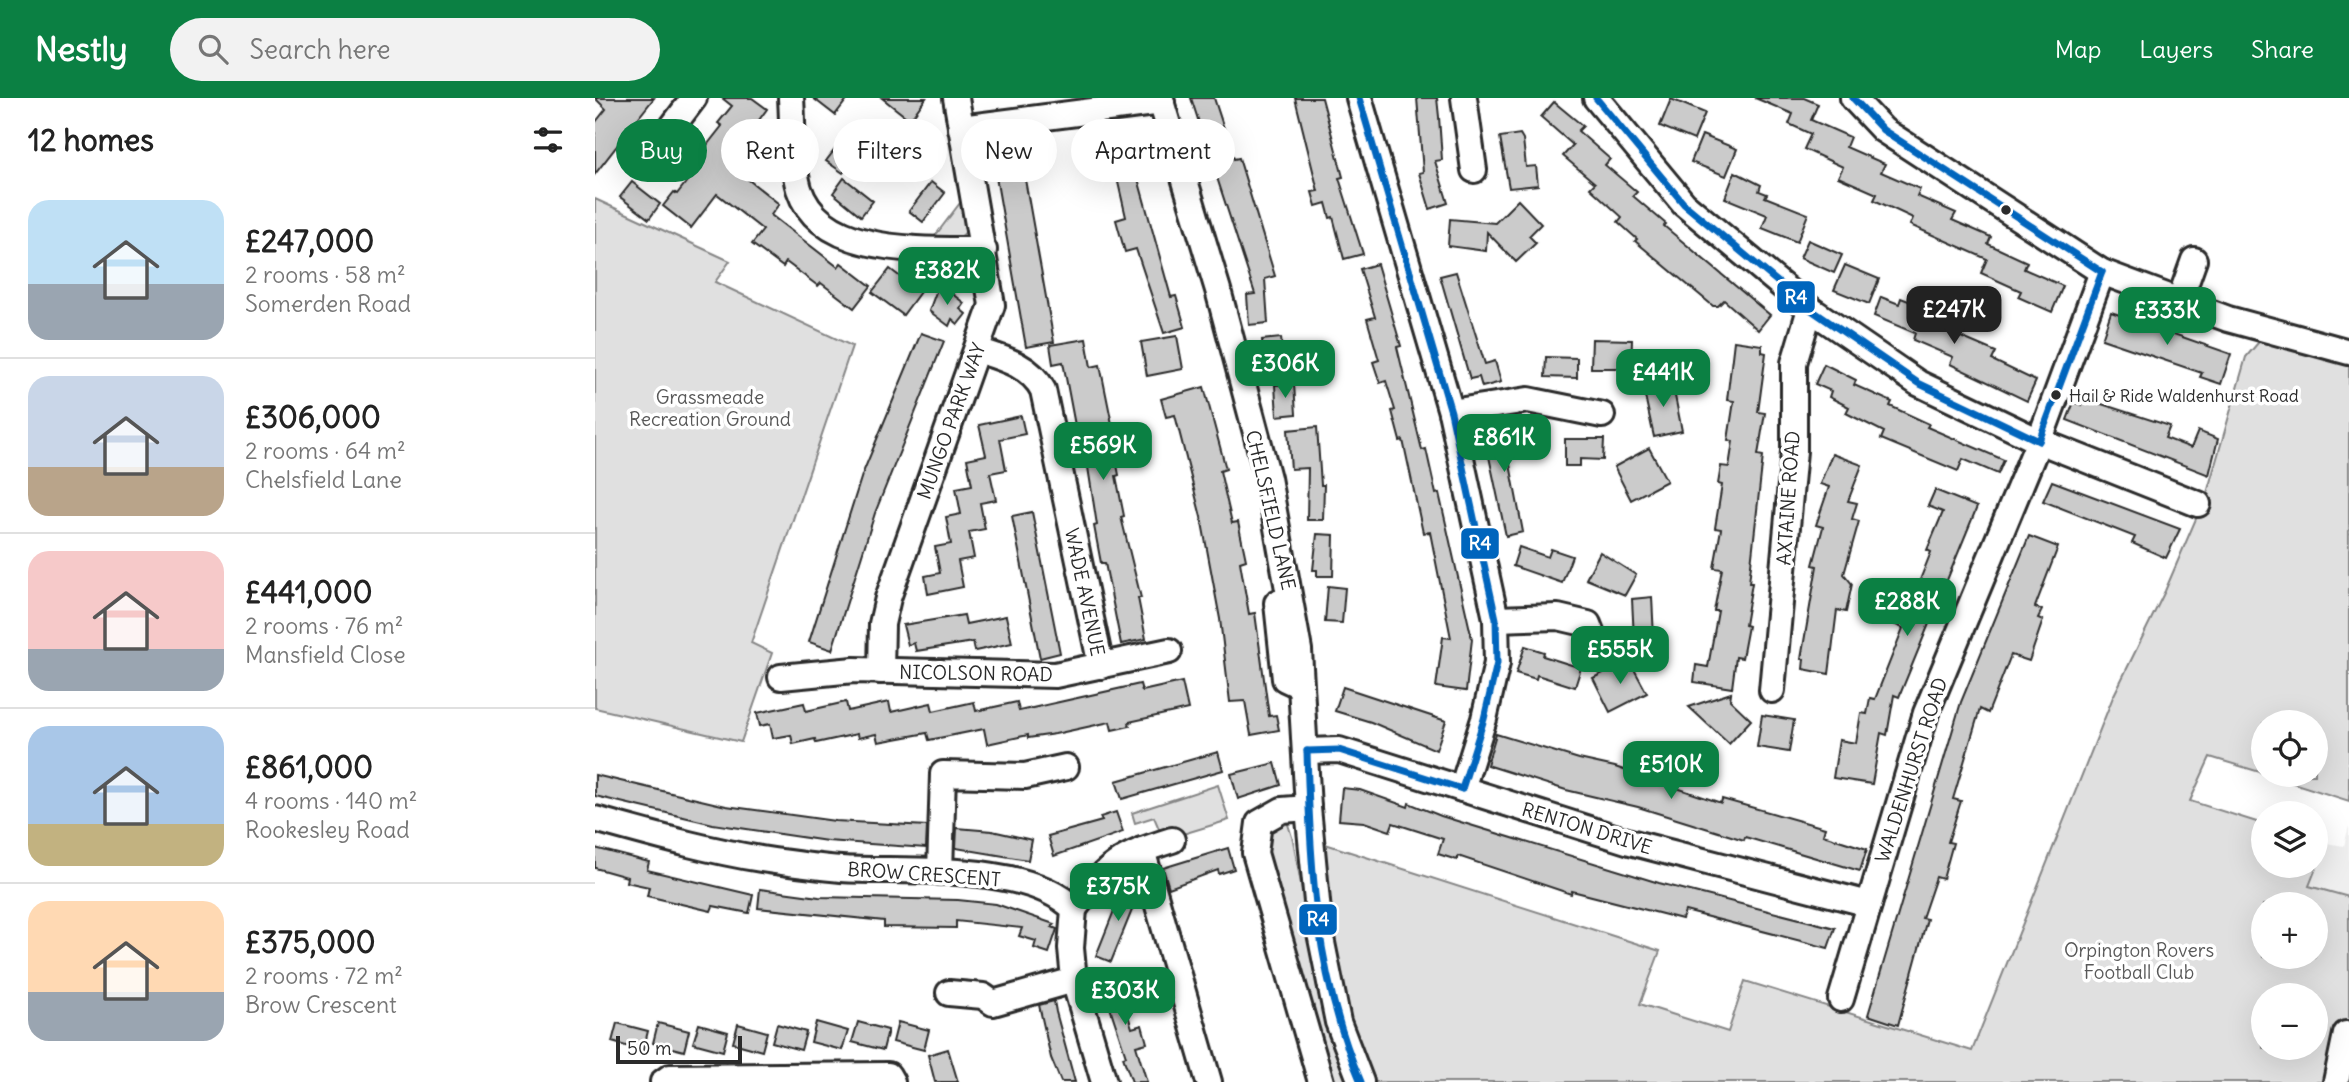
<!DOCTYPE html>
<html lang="en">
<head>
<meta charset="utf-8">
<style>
  :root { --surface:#fff; --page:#f2f2f2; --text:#222; --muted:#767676; --line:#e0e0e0; --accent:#0b8043 }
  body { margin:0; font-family:Delius,sans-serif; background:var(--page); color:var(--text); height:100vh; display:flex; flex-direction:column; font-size:26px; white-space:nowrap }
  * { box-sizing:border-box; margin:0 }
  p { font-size:23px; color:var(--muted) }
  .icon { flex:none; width:38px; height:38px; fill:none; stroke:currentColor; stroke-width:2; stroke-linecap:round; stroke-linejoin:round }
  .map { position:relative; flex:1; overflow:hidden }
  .panel { display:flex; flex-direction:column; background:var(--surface); width:595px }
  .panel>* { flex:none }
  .guide { position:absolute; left:21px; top:21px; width:665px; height:63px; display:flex; gap:14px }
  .buttons { position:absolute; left:1656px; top:612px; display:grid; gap:14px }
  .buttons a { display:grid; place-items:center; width:77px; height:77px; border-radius:50%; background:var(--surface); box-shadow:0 7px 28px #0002; font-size:35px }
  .scale { position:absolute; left:21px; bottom:18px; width:126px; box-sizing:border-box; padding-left:7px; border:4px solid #2b2b2b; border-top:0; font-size:19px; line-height:24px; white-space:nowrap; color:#2b2b2b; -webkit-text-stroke:5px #fff; paint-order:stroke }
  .price { position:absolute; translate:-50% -60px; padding:0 16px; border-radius:14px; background:var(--accent); color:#fff; font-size:23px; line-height:46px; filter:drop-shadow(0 2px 4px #0008) }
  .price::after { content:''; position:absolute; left:50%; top:42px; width:21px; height:16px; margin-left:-10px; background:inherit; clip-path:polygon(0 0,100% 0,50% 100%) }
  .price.current { background:#222; color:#fff }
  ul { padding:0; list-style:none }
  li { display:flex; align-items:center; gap:21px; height:175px; padding:0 28px }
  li+li { border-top:2px solid var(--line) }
  li span { display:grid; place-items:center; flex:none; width:196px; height:140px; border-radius:21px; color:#555 }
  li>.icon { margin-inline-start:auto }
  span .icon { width:84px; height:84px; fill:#fffc; stroke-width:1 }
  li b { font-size:30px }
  h2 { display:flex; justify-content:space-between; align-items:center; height:84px; padding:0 28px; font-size:30px }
  .pill { padding:0 24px; border-radius:32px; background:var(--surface); box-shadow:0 7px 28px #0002; font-size:24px; line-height:63px }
  .pill.current { background:var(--accent); color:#fff }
  header { display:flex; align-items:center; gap:42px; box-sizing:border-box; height:98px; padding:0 35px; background:var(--accent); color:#fff }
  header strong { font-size:33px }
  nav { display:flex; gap:38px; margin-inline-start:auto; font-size:24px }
  .search { width:490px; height:63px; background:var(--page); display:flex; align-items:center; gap:18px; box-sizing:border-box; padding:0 24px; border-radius:38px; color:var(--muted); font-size:26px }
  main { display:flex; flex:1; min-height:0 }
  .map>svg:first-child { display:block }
</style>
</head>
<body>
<header>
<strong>Nestly</strong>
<div class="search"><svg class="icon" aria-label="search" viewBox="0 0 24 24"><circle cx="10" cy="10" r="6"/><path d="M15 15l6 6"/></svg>Search here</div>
<nav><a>Map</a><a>Layers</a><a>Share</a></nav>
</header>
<main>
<section class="panel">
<h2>12 homes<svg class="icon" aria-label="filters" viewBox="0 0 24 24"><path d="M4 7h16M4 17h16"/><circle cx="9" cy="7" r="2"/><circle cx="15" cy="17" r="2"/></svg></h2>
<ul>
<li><span style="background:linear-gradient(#bfe0f5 60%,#9aa5b1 0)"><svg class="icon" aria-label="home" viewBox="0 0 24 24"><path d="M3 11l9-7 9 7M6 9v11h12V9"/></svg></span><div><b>£247,000</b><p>2 rooms · 58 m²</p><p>Somerden Road</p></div></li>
<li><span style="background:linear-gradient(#c9d6e8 65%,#b9a48a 0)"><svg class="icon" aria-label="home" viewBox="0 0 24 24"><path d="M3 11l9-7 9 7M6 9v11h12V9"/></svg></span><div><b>£306,000</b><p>2 rooms · 64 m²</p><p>Chelsfield Lane</p></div></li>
<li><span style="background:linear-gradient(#f6c9c9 70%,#9aa5b1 0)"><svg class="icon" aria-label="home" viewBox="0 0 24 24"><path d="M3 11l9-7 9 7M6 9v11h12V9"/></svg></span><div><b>£441,000</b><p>2 rooms · 76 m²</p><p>Mansfield Close</p></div></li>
<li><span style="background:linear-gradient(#a9c7e8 70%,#c2b280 0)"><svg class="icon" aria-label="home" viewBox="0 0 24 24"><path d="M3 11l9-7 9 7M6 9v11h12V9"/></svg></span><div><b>£861,000</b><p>4 rooms · 140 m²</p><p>Rookesley Road</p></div></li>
<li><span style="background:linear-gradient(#ffd9b3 65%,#9aa5b1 0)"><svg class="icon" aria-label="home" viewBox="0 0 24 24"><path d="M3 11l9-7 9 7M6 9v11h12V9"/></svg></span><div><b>£375,000</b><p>2 rooms · 72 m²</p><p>Brow Crescent</p></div></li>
</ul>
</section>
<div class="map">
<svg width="1754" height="984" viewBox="0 0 1754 984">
  <rect width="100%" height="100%" fill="#fff"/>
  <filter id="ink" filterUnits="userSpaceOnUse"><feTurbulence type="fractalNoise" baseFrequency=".0143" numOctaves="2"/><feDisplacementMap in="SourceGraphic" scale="14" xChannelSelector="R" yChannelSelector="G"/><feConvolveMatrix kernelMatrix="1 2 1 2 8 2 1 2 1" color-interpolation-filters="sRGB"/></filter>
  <g filter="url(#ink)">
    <path fill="#efefef" d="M1754 728V799L1714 788 1731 745 1749 748Z"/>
    <g fill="#e0e0e0" stroke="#868686" stroke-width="2" fill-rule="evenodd">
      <path d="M0 101 135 163 120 184 257 248 156 545 177 555 146 644 0 610Z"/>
      <path d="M368 101 372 132C363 145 352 142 337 142Z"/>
      <path d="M1668 239 1754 263V703L1673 677H1720V625H1668V675L1615 659 1595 703 1668 726V768H1720V742L1731 745 1714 788 1754 799V984H775L747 899 724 744 1065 853 1045 906 1133 934 1150 883 1377 953 1518 599 1570 493 1612 395 1651 259ZM1668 807H1720V859H1668ZM1668 898H1720V950H1668Z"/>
      <path d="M623 687 634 722 588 736 564 731 559 719 540 725 537 715Z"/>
      <path d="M691 720 698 742 733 935 756 984H736L664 750 670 728Z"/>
    </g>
    <g fill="#cbcbcb" stroke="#2b2b2b" stroke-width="2">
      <path d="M0 0H59L36 29 41 33 29 47 25 44 0 76V25L11 11Z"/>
      <path d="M127 0H157L172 11 159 29 164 32 142 61 145 63 140 71 184 106 176 117 243 169 246 165 276 188 259 210 226 185 223 188 191 164 188 169 157 146 168 132 122 96 96 130 68 108 79 94 82 96 110 60 105 56 127 28 123 25 137 8Z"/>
      <path d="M218 0H253L240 17Z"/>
      <path d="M287 0H331L315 22Z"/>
      <path d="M596 0H619L639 61 644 60 680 178 670 181 673 225 654 227 652 197 660 196Z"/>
      <path d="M700 0H727L748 79 744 80 768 156 749 161 738 119 735 120 731 105 721 108 717 94 723 93Z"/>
      <path d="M822 0H842L844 19 847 62 840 63 853 105 835 111 824 75 828 74Z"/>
      <path d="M1160 0H1209L1223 6 1216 22 1255 39 1251 49 1290 66 1286 74 1325 91 1322 98 1361 115 1357 122 1396 139 1393 146 1432 164 1429 171 1468 188 1457 214 1423 199 1426 193 1386 175 1392 161 1315 127 1318 120 1279 102 1282 96 1243 79 1248 69 1209 51 1216 36 1194 26 1198 16Z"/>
      <path d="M1076 1 1110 15 1099 42 1065 28Z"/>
      <path d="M959 4 988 28 983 33 1015 61 1010 67 1042 94 1038 98 1071 126 1069 128 1175 217 1163 232 1129 202 1123 208H1118L1040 143 1042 141 1023 124 1027 119 995 90 1000 85 968 58 978 47 946 19Z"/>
      <path d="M531 27 539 58 537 59 576 199 581 198 590 229 569 235 541 151 530 154 521 122 531 119 511 32Z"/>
      <path d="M255 32 271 45 248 75 231 63Z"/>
      <path d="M310 33 341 56 326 76 295 53Z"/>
      <path d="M925 36 928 41 931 69 941 68 943 87 914 90 905 39Z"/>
      <path d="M1107 37 1142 51 1131 78 1096 64Z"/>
      <path d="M423 42 459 244 431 249 400 73 407 71 402 46Z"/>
      <path d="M1140 74 1166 87 1164 93 1172 96 1170 99 1213 116 1202 144 1167 130 1172 117 1130 100Z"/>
      <path d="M249 80 278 103 266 118 238 95Z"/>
      <path d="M37 84 65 106 54 121 25 99Z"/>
      <path d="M336 84 350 95 328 124 314 113Z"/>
      <path d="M923 102 946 126 934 138 941 145 921 164 892 134 891 153 853 148 855 121 900 125Z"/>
      <path d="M1213 142 1247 157 1239 175 1205 160Z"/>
      <path d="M782 166 806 248 802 249 827 352 831 351 841 396 844 395 877 541 871 593 841 589 848 539 856 540 835 434 828 435 808 342 805 343 797 313 800 312 791 283 785 285 778 264 784 262 772 221 780 219 765 171Z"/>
      <path d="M1250 167 1284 181 1274 206 1239 192Z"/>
      <path d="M295 171 325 194 308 217 277 194Z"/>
      <path d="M861 174 890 266 900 263 906 284 887 289 884 279 875 281 845 178Z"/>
      <path d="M344 186 369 205 365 211 371 216 363 226 357 221 354 228 334 213Z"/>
      <path d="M1286 199 1304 206 1306 200 1324 207 1322 211 1365 230 1361 237 1401 254 1397 262 1441 283 1432 303 1355 266 1358 259 1318 242 1320 235 1279 218Z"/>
      <path d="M1516 214 1636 256 1626 286 1605 279 1607 275 1507 241Z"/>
      <path d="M326 235 349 243 280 415 237 552 214 544 267 377Z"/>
      <path d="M582 238 588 271 552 278 546 244Z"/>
      <path d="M686 240 689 270 669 272 667 242Z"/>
      <path d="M491 241 496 269 505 267 518 331H515L524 377 521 378 529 418 526 419 546 500H543L551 541 526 546 510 465H506L499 428 502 427 488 337 482 338 468 264 458 266 455 247Z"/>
      <path d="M997 241 1037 242 1036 270H996Z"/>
      <path d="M1139 243 1167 247V254L1171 255 1163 314 1170 315 1163 357 1168 358 1154 485H1157L1150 527 1153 528 1147 560 1141 559 1137 590 1099 584 1101 567 1113 569 1123 513H1119L1127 471 1119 470 1126 431 1120 430 1127 387 1123 386 1126 368 1134 369 1138 343 1133 342 1139 303 1132 302Z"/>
      <path d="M951 259 982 260V280L950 279Z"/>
      <path d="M1229 266 1261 282 1259 287 1297 304 1295 308 1334 326 1332 329 1409 362 1403 376 1368 361 1363 373 1286 341 1289 334 1251 315 1254 309 1234 299 1236 293 1220 286Z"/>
      <path d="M1077 283 1087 333 1059 339 1048 289Z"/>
      <path d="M699 286 701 316 682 318 680 287Z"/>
      <path d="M609 289 631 371 625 373 637 425 643 424 651 462 645 464 654 516 660 515 674 618 681 617 684 632 656 637 650 603 635 604 625 521 606 419 580 317 571 319 566 301Z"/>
      <path d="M1488 300 1575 328 1570 340 1596 350 1603 333 1623 341 1614 377 1472 322 1479 304 1486 307Z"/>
      <path d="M426 318 430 336 405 341 411 372 395 375 401 402 385 405 390 431 374 434 379 460 363 463 368 489 333 496 330 478 345 475 340 449 356 446 351 419 366 416 361 390 377 387 372 361 391 357 384 327Z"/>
      <path d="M916 320 920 338 910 340 928 434 911 438 889 335 898 333 895 323Z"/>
      <path d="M722 329 726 387H729L728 422H712L713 370 696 371 693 332Z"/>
      <path d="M970 341H1009L1008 362 985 361V368H970Z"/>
      <path d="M1054 350 1072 383 1036 402 1019 369Z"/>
      <path d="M1237 356 1267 367 1253 403 1262 405 1257 421 1264 423 1249 476 1257 486 1251 514 1242 512 1234 576 1208 571 1209 561H1206L1222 468 1218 467 1228 429 1221 427 1234 389 1225 386Z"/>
      <path d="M1457 383 1585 431 1571 460 1537 445 1540 439 1448 403Z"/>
      <path d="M1340 392 1382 409 1304 599 1299 597 1292 637 1286 635 1277 686 1238 680 1244 642 1261 645 1266 615 1272 616 1275 600 1280 601 1308 530 1296 525 1308 493 1319 497 1336 454 1332 452 1348 414 1333 408Z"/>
      <path d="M437 414 465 555 445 560 417 418Z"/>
      <path d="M722 436 739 437 738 478H722V472H718Z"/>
      <path d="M1434 438 1463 449 1440 509 1447 512 1443 520 1448 522 1434 563 1416 557 1393 615 1385 611 1358 701 1366 703 1353 744 1358 745 1348 781 1341 779 1327 820 1332 821 1303 927 1273 917 1366 604Z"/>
      <path d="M924 449 953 459 956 451 977 458 967 485 918 468Z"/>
      <path d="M1005 454 1041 477 1030 497 991 481Z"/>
      <path d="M733 488 750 490 747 525 730 524Z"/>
      <path d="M1057 499 1059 540 1039 541 1037 501Z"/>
      <path d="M369 517 371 526 411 518 417 545 380 553 378 544 321 553 319 545 313 547 308 527Z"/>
      <path d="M930 548 949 554 948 558 986 570 980 589 942 577 941 581 921 575Z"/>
      <path d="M1034 562 1052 595 1015 614 998 580Z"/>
      <path d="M587 584 593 611 534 624 535 628 517 632 515 624 460 636 433 640V637L392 646 389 631 334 642 332 635 283 644 281 636 263 640 262 636 221 645 220 641 198 646 196 637 178 640 175 626 165 628 162 615 209 605 211 613 251 604 253 613 294 604 296 614 336 605 338 613 379 604 381 613 422 604 424 613 545 586 547 593Z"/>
      <path d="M748 589 851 623 841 652 776 624 740 613Z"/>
      <path d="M1136 595 1135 602 1156 622 1134 646 1094 609Z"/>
      <path d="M1167 617 1199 622 1194 654 1162 649Z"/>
      <path d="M901 636 984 661 1020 669 1126 705 1127 701 1230 730 1228 737 1272 751 1265 773 1150 739 1149 742 1043 709 971 692 892 667Z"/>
      <path d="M623 654 628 672 527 701 521 683Z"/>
      <path d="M680 665 686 687 643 701 636 676Z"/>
      <path d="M0 677 131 708 240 723 332 728 331 750 232 743 118 726 0 698Z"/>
      <path d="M747 690 765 692 813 709 814 705 846 718 1064 785 1240 830 1233 850 1090 813 1087 821 977 793 976 796 863 758 862 762 843 756 848 741 798 725 795 733 769 724 744 722Z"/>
      <path d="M521 714 528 734 459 758 453 738 507 723 505 719Z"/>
      <path d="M362 730 397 733 437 742 433 762 361 750Z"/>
      <path d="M0 750 54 764 52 772 158 797 154 815 118 808 116 813 52 798 54 789 31 784 32 779 0 770Z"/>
      <path d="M633 750 639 771 624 776 623 772 574 790 568 770Z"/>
      <path d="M530 785 542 790 544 795 516 864 501 858Z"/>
      <path d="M165 791 224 799 363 802 401 806 459 826 457 829 462 831 454 855 439 850 441 843 424 838 427 830 361 823V830L289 829V823L163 810Z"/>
      <path d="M519 872 537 930 547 927 552 945 541 948 552 984H537L528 959 531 958 504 876Z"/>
      <path d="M459 903 461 914 480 984H466L456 960 444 907Z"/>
      <path d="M221 924 253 933 247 952 216 944Z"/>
      <path d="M263 924 293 932 288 952 257 944Z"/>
      <path d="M303 924 334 932 329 952 298 944Z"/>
      <path d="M22 925 53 933 48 953 17 944Z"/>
      <path d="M63 925 94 933 89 953 58 945Z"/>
      <path d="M104 926 133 934 128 953 98 945Z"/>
      <path d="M143 926 172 934 167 953 138 945Z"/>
      <path d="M182 926 211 934 206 952 177 944Z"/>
      <path d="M353 951 363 984H340L333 957Z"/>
    </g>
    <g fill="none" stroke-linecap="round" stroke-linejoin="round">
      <defs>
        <g id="minor">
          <path d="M196 0C198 29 196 63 204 91 226 159 331 151 389 152"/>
          <path d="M565 0 623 192 673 380 704 552 713 710 725 835 743 924 766 984"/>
          <path d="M764 0 856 314 901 521 902 565 889 621 867 691"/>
          <path d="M869 0 879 72"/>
          <path d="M1001 0 1089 106 1215 211 1323 285 1444 343 1603 406"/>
          <path d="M1258 0 1288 32 1507 174 1633 221 1754 254"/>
          <path d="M366 30 567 4"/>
          <path d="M58 54 99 0"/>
          <path d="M1584 204 1599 162"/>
          <path d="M382 252C407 260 435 267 448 292L506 568"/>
          <path d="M856 314 933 302 1007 317"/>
          <path d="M682 505 690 581 705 588"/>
          <path d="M901 521 963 519 993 526 1000 544"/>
          <path d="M286 573 287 526 293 500 397 207 361 0"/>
          <path d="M186 579 259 572 460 577 574 553"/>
          <path d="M1177 592 1199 353V265L1215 211"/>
          <path d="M712 653 744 652 1035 744 1274 806"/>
          <path d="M713 710 687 712 664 725 660 755 726 984"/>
          <path d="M0 721C55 736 110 752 166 761 193 765 220 769 246 771 310 775 431 763 479 811L476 850 479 882 509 984"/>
          <path d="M547 752 614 984"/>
          <path d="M345 774 348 676 430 678 471 669"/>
          <path d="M479 811C514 766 523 759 577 742"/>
          <path d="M354 895 388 898 398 905 479 882"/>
          <path d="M1246 901 1331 615 1448 333 1507 174"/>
          <path d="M68 984 75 979 293 977 297 984"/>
          <path d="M1741 984 1751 936"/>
        </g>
      </defs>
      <use href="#minor" stroke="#2b2b2b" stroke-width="30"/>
      <use href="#minor" stroke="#fff" stroke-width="24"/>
      <defs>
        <g id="bus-1">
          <path d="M764 0 856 314 901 521 902 565 889 621 867 691"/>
          <path d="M1001 0 1089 106 1215 211 1323 285 1444 343"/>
          <path d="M1258 0 1288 32 1507 174"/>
          <path d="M1444 343 1507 174"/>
          <path d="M712 653C715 767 720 878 766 984"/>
          <path d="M712 653 744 652 867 691"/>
        </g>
      </defs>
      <use href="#bus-1" stroke="#fff" stroke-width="12"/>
      <use href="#bus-1" stroke="#0065bd" stroke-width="7"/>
    </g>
  </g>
  <g fill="#2b2b2b" stroke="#fff" stroke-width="2.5">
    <circle cx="1411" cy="112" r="6"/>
    <circle cx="1461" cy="297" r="6"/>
  </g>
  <g text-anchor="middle" stroke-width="7" stroke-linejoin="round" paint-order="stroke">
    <g font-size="17" fill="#2b2b2b" stroke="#fff" text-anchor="start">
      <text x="1474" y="304">Hail &amp; Ride Waldenhurst Road</text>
    </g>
    <g font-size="19" fill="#585858" stroke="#fff">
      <text x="115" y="306">Grassmeade<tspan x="115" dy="22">Recreation Ground</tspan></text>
      <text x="1544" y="859">Orpington Rovers<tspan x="1544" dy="22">Football Club</tspan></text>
    </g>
    <g font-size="19" fill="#2b2b2b" stroke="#fff">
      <text transform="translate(356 323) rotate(-70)" y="7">MUNGO PARK WAY</text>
      <text transform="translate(1193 400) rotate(-86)" y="7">AXTAINE ROAD</text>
      <text transform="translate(676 412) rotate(77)" y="7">CHELSFIELD LANE</text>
      <text transform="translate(490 494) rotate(78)" y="7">WADE AVENUE</text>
      <text transform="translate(381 575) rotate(1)" y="7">NICOLSON ROAD</text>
      <text transform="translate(1316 672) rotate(-72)" y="7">WALDENHURST ROAD</text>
      <text transform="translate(992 730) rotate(17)" y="7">RENTON DRIVE</text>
      <text transform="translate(329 776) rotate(4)" y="7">BROW CRESCENT</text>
    </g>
  </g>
  <g stroke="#fff" stroke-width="2.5">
    <rect x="1181" y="182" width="40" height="34" rx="7" fill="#0065bd"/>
    <rect x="865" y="429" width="40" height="33" rx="7" fill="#0065bd"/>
    <rect x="703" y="805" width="40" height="33" rx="7" fill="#0065bd"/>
  </g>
  <g font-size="19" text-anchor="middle" font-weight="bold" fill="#fff">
    <text x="1201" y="206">R4</text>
    <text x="885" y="452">R4</text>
    <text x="723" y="828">R4</text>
  </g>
</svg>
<div class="buttons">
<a><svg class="icon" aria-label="locate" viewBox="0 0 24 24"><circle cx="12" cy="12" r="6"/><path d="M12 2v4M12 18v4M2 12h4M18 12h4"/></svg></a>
<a><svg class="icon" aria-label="layers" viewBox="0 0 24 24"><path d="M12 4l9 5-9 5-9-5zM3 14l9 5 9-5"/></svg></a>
<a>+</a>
<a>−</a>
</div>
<div class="scale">50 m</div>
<b class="price" style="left:352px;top:209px">£382K</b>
<b class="price current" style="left:1359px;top:248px">£247K</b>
<b class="price" style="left:1572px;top:249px">£333K</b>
<b class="price" style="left:690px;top:302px">£306K</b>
<b class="price" style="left:1068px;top:311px">£441K</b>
<b class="price" style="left:909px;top:376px">£861K</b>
<b class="price" style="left:508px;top:384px">£569K</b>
<b class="price" style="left:1312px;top:540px">£288K</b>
<b class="price" style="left:1025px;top:588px">£555K</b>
<b class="price" style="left:1076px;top:703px">£510K</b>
<b class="price" style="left:523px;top:825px">£375K</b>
<b class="price" style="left:530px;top:929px">£303K</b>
<div class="guide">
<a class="pill current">Buy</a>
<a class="pill">Rent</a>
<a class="pill">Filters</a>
<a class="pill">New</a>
<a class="pill">Apartment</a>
</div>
</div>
</main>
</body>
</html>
